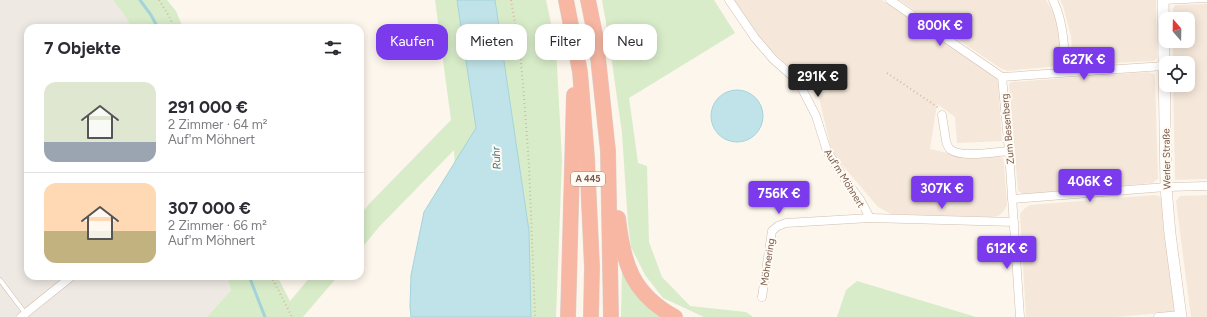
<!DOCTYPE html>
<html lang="de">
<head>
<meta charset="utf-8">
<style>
  :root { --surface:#fff; --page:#f2f2f3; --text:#2b2b33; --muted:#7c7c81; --line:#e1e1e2; --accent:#7c3aed }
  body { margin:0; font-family:Figtree,sans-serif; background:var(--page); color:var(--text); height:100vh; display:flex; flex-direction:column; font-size:15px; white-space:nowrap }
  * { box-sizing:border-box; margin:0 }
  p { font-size:13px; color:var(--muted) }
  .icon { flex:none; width:22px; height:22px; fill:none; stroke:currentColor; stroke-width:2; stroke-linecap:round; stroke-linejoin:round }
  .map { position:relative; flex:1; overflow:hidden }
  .side { position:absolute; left:24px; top:24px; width:340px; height:256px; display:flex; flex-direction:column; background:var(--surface); border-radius:12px; box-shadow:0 2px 10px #0003 }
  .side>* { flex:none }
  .hud { position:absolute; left:376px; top:24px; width:380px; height:36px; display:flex; gap:8px }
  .needle { width:26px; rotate:340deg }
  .fabs { position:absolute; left:1159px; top:12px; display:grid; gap:8px }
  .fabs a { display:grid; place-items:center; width:36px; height:36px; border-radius:8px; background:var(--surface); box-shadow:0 2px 10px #0003; font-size:20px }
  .price { position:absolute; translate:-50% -34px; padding:0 9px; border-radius:4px; background:var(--accent); color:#fff; font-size:13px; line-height:26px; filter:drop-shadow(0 1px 2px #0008) }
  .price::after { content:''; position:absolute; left:50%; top:24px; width:12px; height:9px; margin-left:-6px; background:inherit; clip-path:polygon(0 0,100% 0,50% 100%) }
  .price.selected { background:#222; color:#fff }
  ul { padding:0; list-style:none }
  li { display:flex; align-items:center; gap:12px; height:100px; padding:0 20px }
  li+li { border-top:1px solid var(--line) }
  li span { display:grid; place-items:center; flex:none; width:112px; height:80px; border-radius:12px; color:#555 }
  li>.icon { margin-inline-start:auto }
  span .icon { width:48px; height:48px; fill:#fffc; stroke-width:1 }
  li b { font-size:17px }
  h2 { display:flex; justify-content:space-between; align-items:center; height:48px; padding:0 20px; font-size:17px }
  .pill { padding:0 14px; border-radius:12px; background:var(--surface); box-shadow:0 2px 10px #0003; font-size:14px; line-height:36px }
  .pill.selected { background:var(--accent); color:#fff }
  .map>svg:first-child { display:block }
</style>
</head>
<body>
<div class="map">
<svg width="1207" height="317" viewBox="0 0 1207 317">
  <rect width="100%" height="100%" fill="#fdf6ec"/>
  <g fill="#f5e8da">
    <path d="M734 0H882L993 75 997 78 998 82 1002 141 957 143 955 117 937 104 930 149 961 156H996L1003 158 1004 163 1007 205 1004 211 998 216 992 217 891 214 878 207 832 153 818 93 772 51 753 30Z"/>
    <path d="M899 0H1046L1054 13 1058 33 1061 61 1058 66 1007 71 1000 68Z"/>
    <path d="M1060 0H1156L1157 58 1153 61 1073 65 1071 36 1063 6Z"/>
    <path d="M1207 4V179L1175 180 1173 85H1188V63H1173V41H1188V19H1173V9L1175 5Z"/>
    <path d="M1148 72 1154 74 1155 77 1158 179 1152 183 1024 195 1018 191 1009 84 1012 82Z"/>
    <path d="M1155 195 1161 197 1175 312 1115 317H1026L1020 214 1024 209 1030 205Z"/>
    <path d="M1207 195V317H1191L1176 201 1180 196Z"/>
  </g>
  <path fill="#efe9e4" d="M0 0H113L125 16 132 28H28V276H227L231 290 207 317H0Z"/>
  <g fill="#d8ecc9">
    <path d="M113 0H167L176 11 183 28H132L125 16Z"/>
    <path d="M435 0H461L475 94 482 242 458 241 454 150 379 227 360 250V216L369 204 451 120Z"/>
    <path d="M495 0H546L556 47 562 160 556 317H531L529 231Z"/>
    <path d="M602 0H714L735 33 629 98 624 61 638 163 647 166 649 242 662 277 690 306 746 312 753 317H704L663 298 645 275 631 247 628 224 622 133 608 34Z"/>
    <path d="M622 269 665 317H621Z"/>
    <path d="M227 276H277L290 301 311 276H338L303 317H207L231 290Z"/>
    <path d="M857 281 976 317H837L846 290Z"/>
  </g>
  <g fill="#bfe3e8" stroke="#a5d3da">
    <path d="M457 0H495L529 231 531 317H411L410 307 411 275 424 212 476 128Z"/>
    <circle cx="737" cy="116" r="26"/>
  </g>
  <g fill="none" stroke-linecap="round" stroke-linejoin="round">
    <g stroke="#a5d3da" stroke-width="3">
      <path d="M140 0 151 15 158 28"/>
      <path d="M249 276 265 317"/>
    </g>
    <defs>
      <g id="service">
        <path d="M1163 2 1207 0"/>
        <path d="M0 280 25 313"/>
      </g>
      <g id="minor">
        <path d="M729 0 755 38 773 59 798 81 816 116 827 151 844 178 861 201 870 218"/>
        <path d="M890 0 1002 77"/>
        <path d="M1053 0C1064 23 1064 47 1066 72"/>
        <path d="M1002 77 1009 151 1020 317"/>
        <path d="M1002 77 1164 66"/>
        <path d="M942 115 946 141C947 145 948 148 951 150 963 158 995 152 1009 151"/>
        <path d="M1012 199 1166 187 1207 186"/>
        <path d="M762 297 772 231 778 226 786 223 870 218 1014 222"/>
        <path d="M21 317 72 276"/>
        <path d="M1158 317 1181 315"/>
      </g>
      <path id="secondary" d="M1163 0 1166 187 1170 234 1181 317"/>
      <g id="motorway">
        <path d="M566 0 580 72 587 158 592 267 591 317"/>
        <path d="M588 0 596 39 608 151 611 317"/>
        <path d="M618 218C623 263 632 294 675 317"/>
        <path d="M568 317 574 95"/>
      </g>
    </defs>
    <use href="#service" stroke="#d1beb0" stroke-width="5"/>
    <use href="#minor" stroke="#d1beb0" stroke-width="9"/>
    <use href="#secondary" stroke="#d6c0b0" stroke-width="12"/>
    <use href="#motorway" stroke="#dad1cd" stroke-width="16"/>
    <g stroke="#d9b8a5" stroke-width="2" stroke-dasharray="1 3" stroke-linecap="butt">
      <path d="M159 0 169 16 174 28"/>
      <path d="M511 0 520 52 524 97 529 165 535 317"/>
      <path d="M887 73 939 108"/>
      <path d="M271 276 292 317"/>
    </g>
    <use href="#service" stroke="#fff" stroke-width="4"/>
    <use href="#minor" stroke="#fff" stroke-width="8"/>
    <use href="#secondary" stroke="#fff" stroke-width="11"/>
    <use href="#motorway" stroke="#f7b7a3" stroke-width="15"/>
  </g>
  <g text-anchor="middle" stroke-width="4" stroke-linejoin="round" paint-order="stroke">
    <rect fill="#fffaf3" stroke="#a28b7f" stroke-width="1" x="571" y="172" width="34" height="14" rx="3"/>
    <g font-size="9" font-weight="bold" fill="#7a5c4d">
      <text x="588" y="182">A 445</text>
    </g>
    <g font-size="10" fill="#7a5c4d" stroke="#fffaf3">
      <text transform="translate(1007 129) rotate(-95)" y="4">Zum Besenberg</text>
      <text transform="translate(1166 159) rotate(-91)" y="4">Werler Straße</text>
      <text transform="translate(845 178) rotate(58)" y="4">Auf'm Möhnert</text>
      <text transform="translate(767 262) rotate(-81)" y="4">Möhnering</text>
    </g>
    <g font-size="11" font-style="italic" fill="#437c86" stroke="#fffaf3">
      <text transform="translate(496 158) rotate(-94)" y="4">Ruhr</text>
    </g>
  </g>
</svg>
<div class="fabs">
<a><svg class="needle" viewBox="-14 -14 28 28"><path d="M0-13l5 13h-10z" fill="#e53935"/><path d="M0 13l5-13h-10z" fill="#7c7c81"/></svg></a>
<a><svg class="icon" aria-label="locate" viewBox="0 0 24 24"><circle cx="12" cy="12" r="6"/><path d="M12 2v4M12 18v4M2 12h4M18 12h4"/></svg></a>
</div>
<b class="price" style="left:940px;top:47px">800K €</b>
<b class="price" style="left:1084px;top:81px">627K €</b>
<b class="price selected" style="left:818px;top:98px">291K €</b>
<b class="price" style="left:1090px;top:203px">406K €</b>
<b class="price" style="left:942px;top:210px">307K €</b>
<b class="price" style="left:779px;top:215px">756K €</b>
<b class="price" style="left:1007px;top:270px">612K €</b>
<div class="hud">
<a class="pill selected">Kaufen</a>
<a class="pill">Mieten</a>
<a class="pill">Filter</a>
<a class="pill">Neu</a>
</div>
<section class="side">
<h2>7 Objekte<svg class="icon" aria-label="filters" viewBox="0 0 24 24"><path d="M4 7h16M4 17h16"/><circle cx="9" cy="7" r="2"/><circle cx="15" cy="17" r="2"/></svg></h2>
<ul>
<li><span style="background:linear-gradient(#dfe7d0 75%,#9aa5b1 0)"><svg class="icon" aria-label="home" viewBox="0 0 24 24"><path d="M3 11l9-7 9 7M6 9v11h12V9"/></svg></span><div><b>291 000 €</b><p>2 Zimmer · 64 m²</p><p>Auf'm Möhnert</p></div></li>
<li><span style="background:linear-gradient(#ffd9b3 60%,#c2b280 0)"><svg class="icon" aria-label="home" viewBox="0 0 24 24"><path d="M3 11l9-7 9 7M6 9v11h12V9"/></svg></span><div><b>307 000 €</b><p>2 Zimmer · 66 m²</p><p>Auf'm Möhnert</p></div></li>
</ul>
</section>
</div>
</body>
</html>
